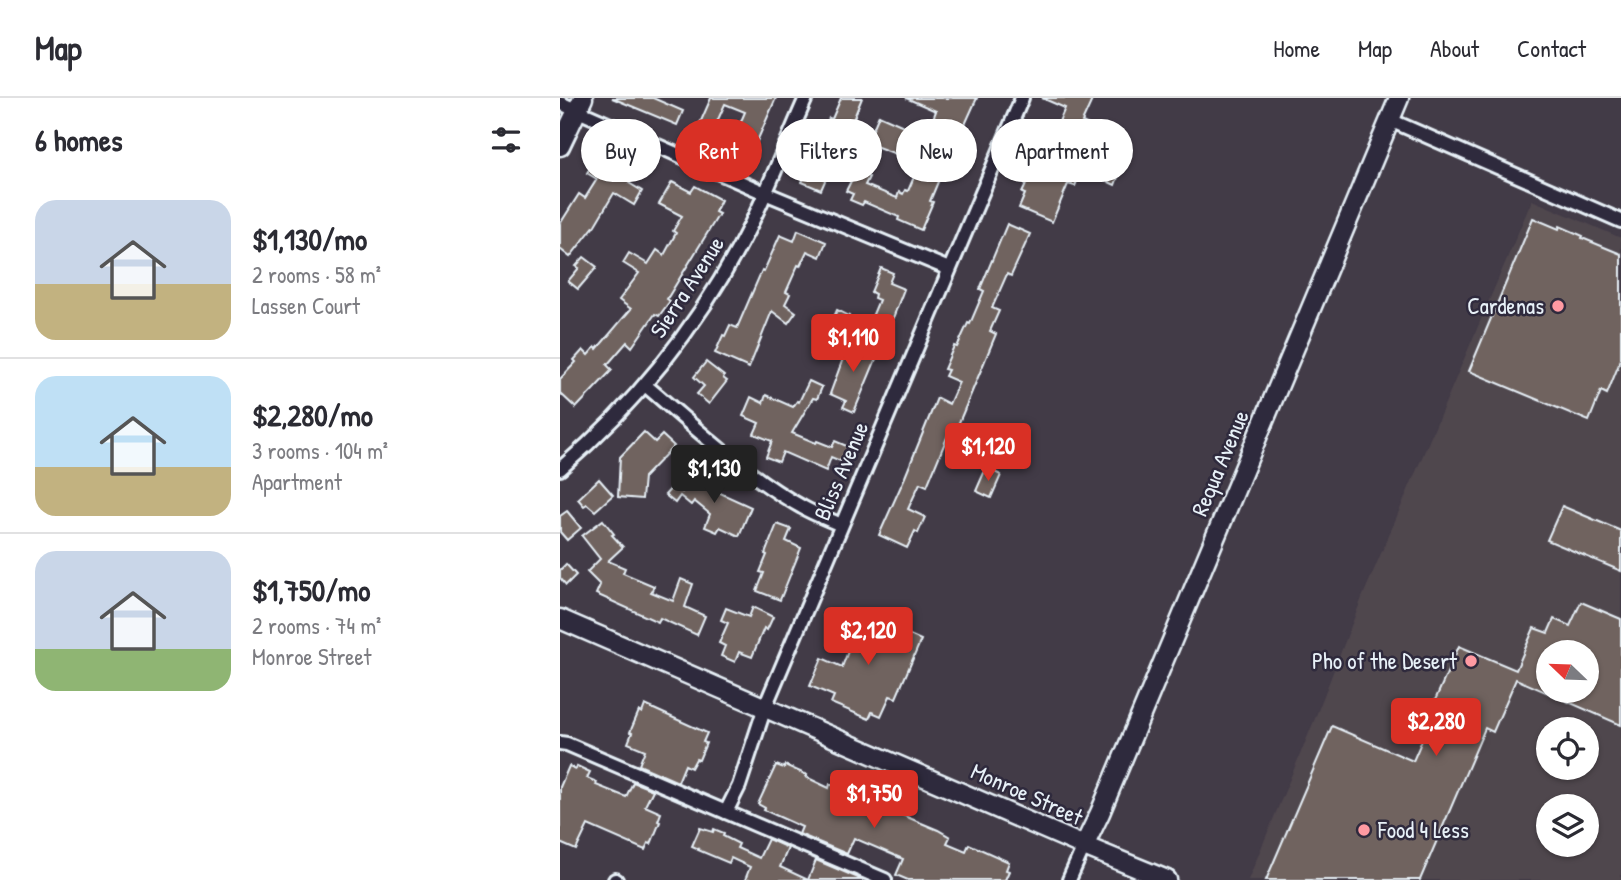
<!DOCTYPE html>
<html lang="en">
<head>
<meta charset="utf-8">
<style>
  :root { --surface:#fff; --page:#f7f7f7; --text:#2b2b33; --muted:#7c7c81; --line:#e1e1e2; --accent:#d93025 }
  body { margin:0; font-family:"Patrick Hand",sans-serif; background:var(--page); color:var(--text); height:100vh; display:flex; flex-direction:column; font-size:26px; white-space:nowrap }
  * { box-sizing:border-box; margin:0 }
  p { font-size:23px; color:var(--muted) }
  .icon { flex:none; width:38px; height:38px; fill:none; stroke:currentColor; stroke-width:2; stroke-linecap:round; stroke-linejoin:round }
  .map { position:relative; flex:1; overflow:hidden }
  .side { display:flex; flex-direction:column; background:var(--surface); width:560px }
  .side>* { flex:none }
  .guide { position:absolute; left:21px; top:21px; width:665px; height:63px; display:flex; gap:14px }
  .needle { width:46px; rotate:293deg }
  .fabs { position:absolute; left:976px; top:542px; display:grid; gap:14px }
  .fabs a { display:grid; place-items:center; width:63px; height:63px; border-radius:50%; background:var(--surface); box-shadow:0 2px 5px #0004; font-size:35px }
  .price { position:absolute; translate:-50% -60px; padding:0 16px; border-radius:7px; background:var(--accent); color:#fff; font-size:23px; line-height:46px; filter:drop-shadow(0 2px 4px #0008) }
  .price::after { content:''; position:absolute; left:50%; top:42px; width:21px; height:16px; margin-left:-10px; background:inherit; clip-path:polygon(0 0,100% 0,50% 100%) }
  .price.on { background:#222; color:#fff }
  ul { padding:0; list-style:none }
  li { display:flex; align-items:center; gap:21px; height:175px; padding:0 35px }
  li+li { border-top:2px solid var(--line) }
  li span { display:grid; place-items:center; flex:none; width:196px; height:140px; border-radius:21px; color:#555 }
  li>.icon { margin-inline-start:auto }
  span .icon { width:84px; height:84px; fill:#fffc; stroke-width:1 }
  li b { font-size:30px }
  h2 { display:flex; justify-content:space-between; align-items:center; height:84px; padding:0 35px; font-size:30px }
  .tag { padding:0 24px; border-radius:32px; background:var(--surface); box-shadow:0 2px 5px #0004; font-size:24px; line-height:63px }
  .tag.on { background:var(--accent); color:#fff }
  header { display:flex; align-items:center; gap:42px; box-sizing:border-box; height:98px; padding:0 35px; background:var(--surface); border-bottom:2px solid var(--line) }
  header strong { font-size:33px }
  nav { display:flex; gap:38px; margin-inline-start:auto; font-size:24px }
  main { display:flex; flex:1; min-height:0 }
  .map>svg:first-child { display:block }
</style>
</head>
<body>
<header>
<strong>Map</strong>
<nav><a>Home</a><a>Map</a><a>About</a><a>Contact</a></nav>
</header>
<main>
<section class="side">
<h2>6 homes<svg class="icon" aria-label="filters" viewBox="0 0 24 24"><path d="M4 7h16M4 17h16"/><circle cx="9" cy="7" r="2"/><circle cx="15" cy="17" r="2"/></svg></h2>
<ul>
<li><span style="background:linear-gradient(#c9d6e8 60%,#c2b280 0)"><svg class="icon" aria-label="home" viewBox="0 0 24 24"><path d="M3 11l9-7 9 7M6 9v11h12V9"/></svg></span><div><b>$1,130/mo</b><p>2 rooms · 58 m²</p><p>Lassen Court</p></div></li>
<li><span style="background:linear-gradient(#bfe0f5 65%,#c2b280 0)"><svg class="icon" aria-label="home" viewBox="0 0 24 24"><path d="M3 11l9-7 9 7M6 9v11h12V9"/></svg></span><div><b>$2,280/mo</b><p>3 rooms · 104 m²</p><p>Apartment</p></div></li>
<li><span style="background:linear-gradient(#c9d6e8 70%,#8fb573 0)"><svg class="icon" aria-label="home" viewBox="0 0 24 24"><path d="M3 11l9-7 9 7M6 9v11h12V9"/></svg></span><div><b>$1,750/mo</b><p>2 rooms · 74 m²</p><p>Monroe Street</p></div></li>
</ul>
</section>
<div class="map">
<svg width="1061" height="782" viewBox="0 0 1061 782">
  <rect width="100%" height="100%" fill="#423b47"/>
  <filter id="ink" filterUnits="userSpaceOnUse"><feTurbulence type="fractalNoise" baseFrequency=".0143" numOctaves="2"/><feDisplacementMap in="SourceGraphic" scale="14" xChannelSelector="R" yChannelSelector="G"/><feConvolveMatrix kernelMatrix="1 2 1 2 8 2 1 2 1" color-interpolation-filters="sRGB"/></filter>
  <g filter="url(#ink)">
    <path fill="#50474e" fill-rule="evenodd" d="M972 102 1061 140V782H688L754 623 802 500ZM989 555H1027V593H989ZM989 632H1027V670H989ZM989 709H1027V747H989Z"/>
    <g fill="#70635f" stroke="#e8f1f8" stroke-width="2" fill-rule="evenodd">
      <path d="M52 0H93L123 13 117 27Z"/>
      <path d="M151 0H216L195 48 189 45 186 53 137 32ZM165 6 185 14 176 35 156 26Z"/>
      <path d="M281 0H302L280 54 278 53 261 92 242 84 269 20 272 21Z"/>
      <path d="M346 0H417L394 51 392 50 370 103 373 104 361 132 338 122 339 119 304 104 302 107 290 102 293 96 286 93 293 79 296 80 298 75 309 79 305 87 337 100 339 94 343 96 345 92 348 93 360 65 307 45 319 17 366 38 376 13Z"/>
      <path d="M482 0H533L522 24 549 36 544 48 534 43 515 88 508 86 492 124 459 110 465 96 462 95 470 78 483 84 496 53 484 49 491 32 495 33 505 10Z"/>
      <path d="M49 51 75 66 71 72 76 75 69 85 82 93 74 107 54 95 35 127 10 159 0 151V126L19 96 25 100 37 81 27 75 39 55 45 59Z"/>
      <path d="M552 56 565 61 555 87 542 81Z"/>
      <path d="M112 84 131 94 135 88 161 102 155 114 159 116 107 201 110 203 99 218 95 216 72 249 67 244 47 267 52 272 16 310 0 295V281L16 264 14 262 23 252 28 257 35 249 37 251 71 211 59 202 79 175 63 165 69 155 88 166 97 152 104 157 116 135 113 133 122 118 99 106Z"/>
      <path d="M973 120 999 131 1000 128 1023 138 1022 140 1061 156V261L1047 296 1041 293 1029 323 909 273Z"/>
      <path d="M447 126 470 136 451 178 447 176 432 210 439 213 430 233 436 236 411 296 395 334 390 332 367 388 360 385 348 411 365 419 358 435 355 433 347 450 319 437 345 379 377 300 389 306 399 284 385 278 388 272 384 271 394 248 397 249 408 225 410 226 424 193 420 191Z"/>
      <path d="M238 132 266 144 260 159 247 153 240 168 238 167 226 194 230 196 225 206 236 214 228 225 212 213 189 270 155 255 163 237 165 238 170 227 177 230 202 172 204 173 220 137 234 143Z"/>
      <path d="M24 159 37 169 18 191 8 183 19 170 16 168Z"/>
      <path d="M321 170 333 175 329 185 344 191 325 241 306 233 319 202 314 200 315 196 311 194Z"/>
      <path d="M277 212 289 218 284 229 272 223Z"/>
      <path d="M292 236 306 242 301 254 316 261 294 314 283 309 286 303 270 296Z"/>
      <path d="M146 264 164 278 163 280 167 283 149 306 137 296 144 288 134 279Z"/>
      <path d="M249 283 262 289 257 301 253 300 232 335 256 345 257 343 272 349 275 343 289 349 283 364 271 359 266 373 223 354 219 364 206 359 212 343 194 336 199 325 183 318 191 299 203 305 206 297 233 309 237 303 239 304Z"/>
      <path d="M84 334 95 344 102 337 114 348 84 379 82 401 58 399 60 359Z"/>
      <path d="M426 370 441 377 431 400 416 393Z"/>
      <path d="M136 376 160 395 191 409 179 438 160 429 157 434 145 429 150 416 134 403 131 407 120 398 115 405 105 397 114 387 122 394Z"/>
      <path d="M39 381 53 397 35 413 27 406 24 408 18 401Z"/>
      <path d="M1002 408 1061 433V473L987 442Z"/>
      <path d="M7 413 21 430 7 442 0 434V418Z"/>
      <path d="M43 422 54 436 52 437 63 449 48 463 65 470 63 475 94 488 91 494 113 503 121 481 133 486 125 509 145 518 137 537 100 520 98 524 36 496 40 487 27 474 40 461 22 438Z"/>
      <path d="M217 426 231 431 226 443 241 450 220 502 197 493 204 475 200 474 207 457 205 456Z"/>
      <path d="M6 466 16 477 6 487 0 480V472Z"/>
      <path d="M1021 504 1061 521V627L956 581 933 634 925 630 860 782H706L772 628 853 663 876 610 872 609 899 548 956 572 974 530 988 535 994 521 1010 528ZM989 555H1027V593H989Z"/>
      <path d="M193 509 213 519 207 532 204 530 192 559 179 554 175 564 161 558 165 548 159 545 168 525 161 522 166 510 189 519Z"/>
      <path d="M296 513 361 542 336 600 330 598 321 618 312 614 309 621 271 605 274 598 250 588 262 560 282 569 293 540 286 537Z"/>
      <path d="M85 607 147 635 143 644 146 645 139 662 136 661 131 670 125 667 118 684 79 667 85 652 68 645 72 635 70 634 79 613 82 615Z"/>
      <path d="M216 667 224 670 225 667 247 677 246 679 269 690 270 686 310 704 307 711 325 718 328 711 378 732 390 739 387 745 406 753 409 746 449 764 446 772 449 773 445 782H348L336 777 343 761 294 740 287 756 239 736 242 729 204 712 205 710 198 706Z"/>
      <path d="M9 668 16 671 17 668 30 674 27 680 37 684 36 687 66 699 73 684 93 692 85 708 101 715 98 723 100 724 91 746 88 745 85 752 28 727 16 752 0 745V689Z"/>
      <path d="M140 730 153 734 154 731 164 735 163 738 179 746 177 750 199 760 208 741 228 750 220 769 248 782 256 762 303 782H185L190 769 171 760 169 765 138 752 139 751 132 748Z"/>
    </g>
    <g fill="none" stroke-linecap="round" stroke-linejoin="round">
      <defs>
        <g id="street">
          <path d="M0 5 205 95 389 171"/>
          <path d="M830 22 1061 123"/>
          <path d="M85 287C135 329 184 377 242 409 254 416 268 421 281 427"/>
          <path d="M0 371C80 302 143 222 190 128 211 86 227 42 246 0"/>
          <path d="M0 645 7 646 325 782"/>
          <path d="M166 714 179 688 205 609 462 0"/>
          <path d="M55 782H56"/>
          <path d="M509 782 524 748"/>
        </g>
        <g id="secondary">
          <path d="M0 48 23 0"/>
          <path d="M0 521 524 748 607 782"/>
          <path d="M524 748 540 715 839 0"/>
        </g>
      </defs>
      <use href="#street" stroke="#e8f1f8" stroke-width="18"/>
      <use href="#secondary" stroke="#e8f1f8" stroke-width="23"/>
      <use href="#street" stroke="#2f2a3d" stroke-width="12"/>
      <use href="#secondary" stroke="#2f2a3d" stroke-width="18"/>
    </g>
  </g>
  <g fill="#ff9aa2" stroke="#2f2a3d" stroke-width="2.5">
    <circle cx="998" cy="208" r="7"/>
    <circle cx="911" cy="563" r="7"/>
    <circle cx="804" cy="732" r="7"/>
  </g>
  <g text-anchor="middle" stroke-width="5" stroke-linejoin="round" paint-order="stroke">
    <g font-size="23" fill="#e8f1f8" stroke="#2f2a3d">
      <text transform="translate(127 189) rotate(-57)" y="8">Sierra Avenue</text>
      <text transform="translate(660 365) rotate(-67)" y="8">Requa Avenue</text>
      <text transform="translate(281 373) rotate(-67)" y="8">Bliss Avenue</text>
      <text transform="translate(467 696) rotate(24)" y="8">Monroe Street</text>
    </g>
    <g font-size="23" fill="#e8f1f8" stroke="#2f2a3d" text-anchor="end">
      <text x="984" y="216">Cardenas</text>
      <text x="897" y="571">Pho of the Desert</text>
      <text x="818" y="740" text-anchor="start">Food 4 Less</text>
    </g>
  </g>
</svg>
<div class="fabs">
<a><svg class="needle" viewBox="-14 -14 28 28"><path d="M0-13l5 13h-10z" fill="#e53935"/><path d="M0 13l5-13h-10z" fill="#7c7c81"/></svg></a>
<a><svg class="icon" aria-label="locate" viewBox="0 0 24 24"><circle cx="12" cy="12" r="6"/><path d="M12 2v4M12 18v4M2 12h4M18 12h4"/></svg></a>
<a><svg class="icon" aria-label="layers" viewBox="0 0 24 24"><path d="M12 4l9 5-9 5-9-5zM3 14l9 5 9-5"/></svg></a>
</div>
<b class="price" style="left:293px;top:276px">$1,110</b>
<b class="price" style="left:428px;top:385px">$1,120</b>
<b class="price on" style="left:154px;top:407px">$1,130</b>
<b class="price" style="left:308px;top:569px">$2,120</b>
<b class="price" style="left:876px;top:660px">$2,280</b>
<b class="price" style="left:314px;top:732px">$1,750</b>
<div class="guide">
<a class="tag">Buy</a>
<a class="tag on">Rent</a>
<a class="tag">Filters</a>
<a class="tag">New</a>
<a class="tag">Apartment</a>
</div>
</div>
</main>
</body>
</html>
